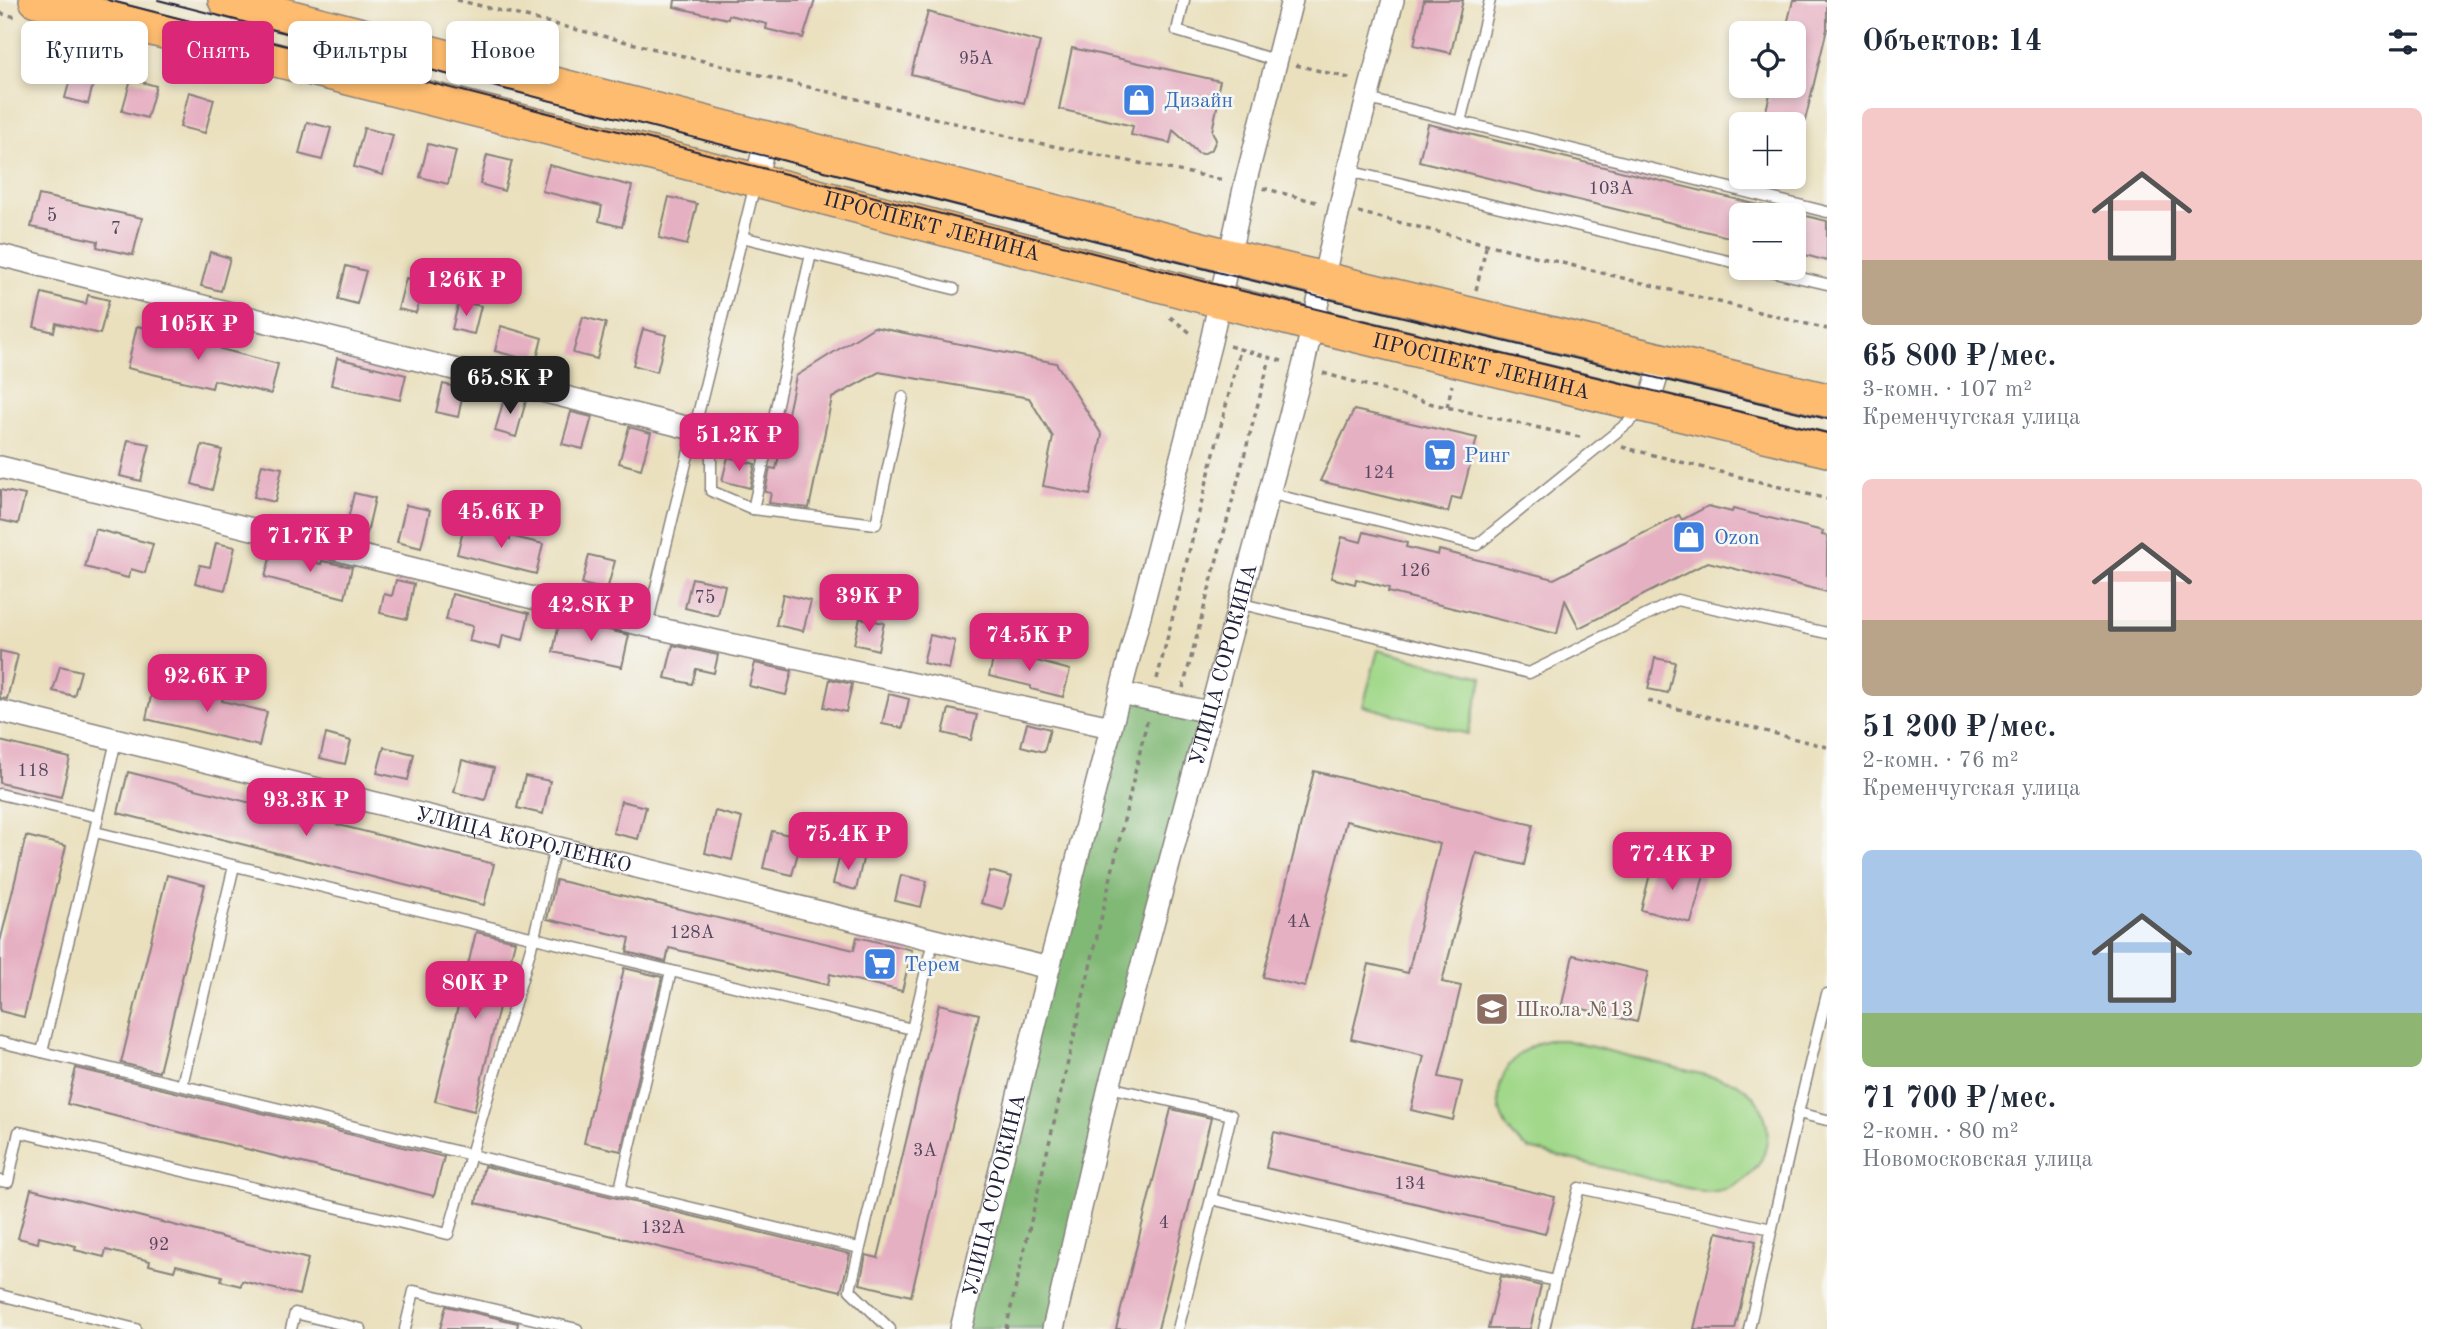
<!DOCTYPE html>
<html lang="ru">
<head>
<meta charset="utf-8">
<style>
  :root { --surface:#fff; --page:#f2f2f3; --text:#1f2937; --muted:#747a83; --accent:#db2777 }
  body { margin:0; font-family:"Old Standard TT",serif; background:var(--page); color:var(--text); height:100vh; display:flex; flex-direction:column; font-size:26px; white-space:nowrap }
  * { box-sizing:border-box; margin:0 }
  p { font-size:23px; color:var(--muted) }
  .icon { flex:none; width:38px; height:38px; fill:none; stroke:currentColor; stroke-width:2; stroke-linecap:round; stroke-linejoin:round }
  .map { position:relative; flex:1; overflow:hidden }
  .side { display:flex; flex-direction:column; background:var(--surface); width:630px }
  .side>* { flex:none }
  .top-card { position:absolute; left:21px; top:21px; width:665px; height:63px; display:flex; gap:14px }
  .controls { position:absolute; left:1729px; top:21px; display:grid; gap:14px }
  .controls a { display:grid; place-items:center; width:77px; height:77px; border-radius:10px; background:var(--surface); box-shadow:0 4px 10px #0003; font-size:35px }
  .price { position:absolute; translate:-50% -60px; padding:0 16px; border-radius:14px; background:var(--accent); color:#fff; font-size:23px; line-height:46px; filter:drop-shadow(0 2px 4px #0008) }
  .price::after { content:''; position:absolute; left:50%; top:42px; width:21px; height:16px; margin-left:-10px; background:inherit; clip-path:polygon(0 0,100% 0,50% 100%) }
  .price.active { background:#222; color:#fff }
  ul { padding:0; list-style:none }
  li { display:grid; align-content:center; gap:14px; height:371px; padding:0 35px }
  li span { display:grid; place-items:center; height:217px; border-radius:10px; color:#555 }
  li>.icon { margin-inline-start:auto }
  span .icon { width:126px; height:126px; fill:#fffc; stroke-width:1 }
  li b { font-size:30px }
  h2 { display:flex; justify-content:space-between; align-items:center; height:84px; padding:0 35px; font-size:30px }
  .pill { padding:0 24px; border-radius:10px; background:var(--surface); box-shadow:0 4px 10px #0003; font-size:24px; line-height:63px }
  .pill.active { background:var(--accent); color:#fff }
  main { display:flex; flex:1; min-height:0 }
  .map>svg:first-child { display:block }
</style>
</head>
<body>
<main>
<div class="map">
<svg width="1827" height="1329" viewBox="0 0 1827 1329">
  <rect width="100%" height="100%" fill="#f6f6f2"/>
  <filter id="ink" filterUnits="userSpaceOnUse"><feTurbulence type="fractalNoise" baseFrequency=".0143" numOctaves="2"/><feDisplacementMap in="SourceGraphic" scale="14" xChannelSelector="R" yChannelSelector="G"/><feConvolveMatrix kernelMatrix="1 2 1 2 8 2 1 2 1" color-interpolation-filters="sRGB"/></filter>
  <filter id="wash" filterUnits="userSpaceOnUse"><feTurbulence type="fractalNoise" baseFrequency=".00686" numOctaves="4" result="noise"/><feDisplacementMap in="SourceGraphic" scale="28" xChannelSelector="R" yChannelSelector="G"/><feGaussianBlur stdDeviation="1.57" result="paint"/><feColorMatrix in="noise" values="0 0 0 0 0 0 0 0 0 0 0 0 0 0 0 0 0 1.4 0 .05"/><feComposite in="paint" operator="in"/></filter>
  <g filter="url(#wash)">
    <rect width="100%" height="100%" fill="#eae0bd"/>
    <g fill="#a1d889" stroke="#627d62" stroke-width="2">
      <path d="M1378 650 1483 677 1468 734 1363 706Z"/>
      <path d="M1548 1040H1565L1737 1083C1793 1118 1766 1194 1703 1192L1529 1149C1480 1118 1493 1054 1548 1040Z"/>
    </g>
    <path fill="#80b875" stroke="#516d58" stroke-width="2" d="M1120 693 1209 712 1053 1329H961Z"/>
    <g id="blocks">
      <g fill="#e6b0c3">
        <path d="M675 0H815L803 38 766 29 767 24 729 15 728 19 674 7Z"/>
        <path d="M1424 0H1463L1451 53 1414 45Z"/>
        <path d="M1793 0H1827V29L1803 129 1794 126V124L1764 119 1772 86H1794V33H1785Z"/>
        <path d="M928 12 1040 42 1024 103 911 74Z"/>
        <path d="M1072 48 1220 81 1216 97 1218 103 1212 131 1216 140 1212 149 1203 154 1198 153 1173 130 1170 143 1131 135 1133 126 1059 109Z"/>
        <path d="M73 68 96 73 88 104 65 98Z"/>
        <path d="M131 79 156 86 147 118 122 111Z"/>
        <path d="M189 92 214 99 205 133 180 127Z"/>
        <path d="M307 122 331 128 322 160 299 154Z"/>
        <path d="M1428 124 1776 209V215H1741V240L1419 161Z"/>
        <path d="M364 128 393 135 383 175 354 167Z"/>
        <path d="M428 144 456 151 448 184 420 177Z"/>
        <path d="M487 155 512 161 504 191 480 184Z"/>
        <path d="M549 165 632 186 622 227 599 221 602 206 542 191Z"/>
        <path d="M39 195 142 218 133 255 97 247 98 241 31 227Z"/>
        <path d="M669 197 697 204 687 245 659 238Z"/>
        <path d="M1794 213 1827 221V261L1794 252Z"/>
        <path d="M210 252 230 258 221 291 201 286Z"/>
        <path d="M346 266 366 271 357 304 338 299Z"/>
        <path d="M406 278 424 283 416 313 398 309Z"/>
        <path d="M42 293 86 304 88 295 109 300 100 334 56 323 54 332 34 327Z"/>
        <path d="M459 301 481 306 474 334 452 329Z"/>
        <path d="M583 317 606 323 597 359 573 353Z"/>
        <path d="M137 326 222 347 221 349 278 364 271 394 214 380 212 388 127 368Z"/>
        <path d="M501 326 542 338 536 362 495 351Z"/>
        <path d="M874 327 1056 363 1102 435 1090 495 1043 486 1053 437 1029 398 879 372 832 398 809 508 769 503 771 493 765 492 770 468 776 469 796 376Z"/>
        <path d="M643 329 666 335 657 372 633 365Z"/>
        <path d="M337 358 406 375 400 400 331 385Z"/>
        <path d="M443 384 464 389 458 417 436 412Z"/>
        <path d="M505 395 526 401 516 437 495 431Z"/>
        <path d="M1354 410 1477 438 1461 499 1452 497 1448 512 1320 481Z"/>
        <path d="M571 412 592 417 583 449 562 444Z"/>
        <path d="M629 427 651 433 641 469 619 463Z"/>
        <path d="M128 440 150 444 141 481 120 476Z"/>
        <path d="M202 445 222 450 212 490 192 484Z"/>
        <path d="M728 457 755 464 750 488 722 481Z"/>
        <path d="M262 464 282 468 275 502 254 497Z"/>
        <path d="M0 490 25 495 18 524 0 520Z"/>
        <path d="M354 493 375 498 367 533 346 528Z"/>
        <path d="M406 505 430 510 421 548 397 542Z"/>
        <path d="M1708 506 1732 512 1733 509 1823 531 1822 535 1827 536V592L1708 562 1579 628 1565 600 1557 634 1388 592 1389 588 1356 579 1355 584 1331 578 1342 537 1361 542 1364 532 1407 543 1406 547 1438 555 1439 550 1554 579 1679 515 1682 520Z"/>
        <path d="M464 527 510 539V536L543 544 536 574 457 554Z"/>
        <path d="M95 529 153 544 145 573 131 569 128 578 85 567Z"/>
        <path d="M216 543 235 547 225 590 195 583 200 565 210 567Z"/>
        <path d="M272 551 321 564 322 561 352 567 345 598 265 577Z"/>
        <path d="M589 555 615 561 607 590 582 584Z"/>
        <path d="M692 578 725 585 718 616 685 608Z"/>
        <path d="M396 580 414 584 407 619 380 613 384 594 392 596Z"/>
        <path d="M452 594 529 613 523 640 503 635 500 648 469 641 473 626 446 620Z"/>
        <path d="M783 594 811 601 803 631 776 625Z"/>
        <path d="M560 618 629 635 622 667 553 652Z"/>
        <path d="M860 618 884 623 878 650 854 644Z"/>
        <path d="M930 635 955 641 949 669 923 663Z"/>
        <path d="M673 645 718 655 714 673 696 669 692 684 665 678Z"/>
        <path d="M996 648 1018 653V656L1070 670 1063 697 1031 689V686L989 676Z"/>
        <path d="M0 651 18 655 7 699 0 698Z"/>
        <path d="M1655 658 1675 662 1668 693 1648 689Z"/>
        <path d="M755 663 792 671 786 695 749 686Z"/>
        <path d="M60 666 81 671 74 696 53 691Z"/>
        <path d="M830 679 852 684 846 712 824 707Z"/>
        <path d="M196 682 225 689 222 701 267 712 259 746 146 719 153 687 192 696Z"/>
        <path d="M889 694 909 699 903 728 882 724Z"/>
        <path d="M949 709 977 715 971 740 943 733Z"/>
        <path d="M1027 723 1050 729 1044 752 1021 746Z"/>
        <path d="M326 734 351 741 345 764 320 758Z"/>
        <path d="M0 741 70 758 61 797 0 783Z"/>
        <path d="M384 747 414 754 408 780 377 773Z"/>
        <path d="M462 760 494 768 485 800 454 792Z"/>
        <path d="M1314 771 1533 825 1524 865 1476 853 1442 982 1461 986 1439 1077 1462 1082 1453 1120 1411 1110 1424 1056 1351 1039 1369 964 1408 973 1440 844 1346 821 1305 987 1263 977Z"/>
        <path d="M128 772 494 864 484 905 118 813Z"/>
        <path d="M525 776 550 781 543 814 517 808Z"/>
        <path d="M621 801 646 807 638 839 613 833Z"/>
        <path d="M715 811 742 818 732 860 705 853Z"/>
        <path d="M772 831 802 838 792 875 763 868Z"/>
        <path d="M26 836 66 846 24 1017 0 1011V942Z"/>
        <path d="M840 854 863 859 856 890 833 884Z"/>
        <path d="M1653 862 1704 875 1691 923 1641 910Z"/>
        <path d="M990 871 1012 877 1003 909 981 903Z"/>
        <path d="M167 875 205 885 159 1072 121 1063Z"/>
        <path d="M901 875 927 881 921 907 895 901Z"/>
        <path d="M556 880 854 950 857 937 912 950 902 991 830 974 828 985 669 948 666 962 627 952 630 938 547 919Z"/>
        <path d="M476 932 515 941 474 1111 435 1101Z"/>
        <path d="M1573 955 1648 972 1637 1022 1562 1004Z"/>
        <path d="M624 968 662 977 621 1151 584 1143Z"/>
        <path d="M939 1004 979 1014 911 1296 860 1284 866 1255 878 1258Z"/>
        <path d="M76 1068 444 1157 434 1196 67 1104Z"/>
        <path d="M1171 1109 1211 1118 1158 1329H1116Z"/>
        <path d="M1274 1132 1555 1197 1545 1234 1266 1168Z"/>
        <path d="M484 1166 850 1254 841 1291 476 1203Z"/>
        <path d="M31 1189 308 1259 299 1295 242 1281 241 1286 221 1281 222 1276 176 1265 174 1271 149 1265 150 1261 106 1250 104 1257 75 1250 76 1246 39 1237 38 1243 18 1238Z"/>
        <path d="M1717 1232 1756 1241 1735 1329H1694Z"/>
        <path d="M1501 1276 1541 1286 1530 1329H1488Z"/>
        <path d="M446 1306 518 1323 517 1329H440Z"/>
      </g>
    </g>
  </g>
  <g filter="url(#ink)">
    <use href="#blocks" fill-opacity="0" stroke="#86817c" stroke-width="2"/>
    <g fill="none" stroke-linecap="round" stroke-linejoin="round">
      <defs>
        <g id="lane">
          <path d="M1184 0 1177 31 1275 60"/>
          <path d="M1368 99 1827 212"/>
          <path d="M1460 122 1490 0"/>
          <path d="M1348 171 1741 264"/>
          <path d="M742 237 954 289"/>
          <path d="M1758 268 1827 284"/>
          <path d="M693 429 711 435V491L753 509 876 524 903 397"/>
          <path d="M1268 493 1477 545 1640 413"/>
          <path d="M753 509 811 254"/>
          <path d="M1238 603 1529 673 1677 600 1827 633"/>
          <path d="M647 626C681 478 719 332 755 184"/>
          <path d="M0 794 98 817"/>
          <path d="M95 832 912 1029"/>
          <path d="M0 1042 859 1248"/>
          <path d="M42 1052 116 741"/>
          <path d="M182 1085 234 866"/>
          <path d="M1109 1087 1231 1115 1211 1199 1555 1281 1544 1329"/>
          <path d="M1798 1113 1827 994"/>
          <path d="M0 1181 8 1182 19 1132 448 1234 534 937 555 848"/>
          <path d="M620 1189 671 971"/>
          <path d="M1555 1281 1579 1188 1772 1229"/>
          <path d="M0 1295 136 1329"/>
          <path d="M291 1329 295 1313 361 1329"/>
          <path d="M405 1329 414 1291 577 1329"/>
          <path d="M890 1329 850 1290 933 941"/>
          <path d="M1178 1329 1211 1199"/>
          <path d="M1749 1329 1798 1113 1827 1120"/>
        </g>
        <g id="street">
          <path d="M756 180 766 138"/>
          <path d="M0 255 693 429"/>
          <path d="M1648 406 1662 361"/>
          <path d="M0 467 647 626 1111 727"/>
          <path d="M1120 693 1209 712"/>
          <path id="s1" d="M0 711 1049 968"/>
          <path id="s2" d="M961 1329 1049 968 1211 341 1245 184 1292 0"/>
          <path id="s3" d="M1053 1329 1109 1087 1303 367 1348 171 1393 0"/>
        </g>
        <g id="primary">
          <path id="s4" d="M36 0 756 180 1313 325 1827 450"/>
          <path d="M225 0 1229 256 1827 400"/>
        </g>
      </defs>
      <use href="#lane" stroke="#86817c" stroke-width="13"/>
      <use href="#street" stroke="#86817c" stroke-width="24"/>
      <use href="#primary" stroke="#86817c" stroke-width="36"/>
      <g stroke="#86817c" stroke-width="3.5" stroke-dasharray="5 5" stroke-linecap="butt">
        <path d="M457 0 1023 140 1224 180"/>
        <path d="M0 13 16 17"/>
        <path d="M1296 65 1353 79"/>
        <path d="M1263 188 1320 203"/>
        <path d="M1358 212 1827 329"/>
        <path d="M1476 290 1487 243"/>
        <path d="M1170 317 1192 334"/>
        <path d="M1229 346 1282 361"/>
        <path d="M1323 373 1433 404 1584 438"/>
        <path d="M1447 407 1452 385"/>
        <path d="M1622 447 1827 499"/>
        <path d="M1157 679 1240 350"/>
        <path d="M1183 688 1270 358"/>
        <path d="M1648 701 1827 747"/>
        <path d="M1006 1329 1147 721"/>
      </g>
      <use href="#lane" stroke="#fff" stroke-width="10"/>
      <use href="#street" stroke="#fff" stroke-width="21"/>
      <use href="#primary" stroke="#fdbc70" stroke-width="33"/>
      <g stroke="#22223b" stroke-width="2">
        <path d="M108 0 1222 286 1827 433"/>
        <path d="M158 0 1225 274 1827 419"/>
      </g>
    </g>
  </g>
  <defs>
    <symbol id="shop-square" viewBox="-11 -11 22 22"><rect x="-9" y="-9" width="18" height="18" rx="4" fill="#3f7fe0" stroke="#f6f6f2"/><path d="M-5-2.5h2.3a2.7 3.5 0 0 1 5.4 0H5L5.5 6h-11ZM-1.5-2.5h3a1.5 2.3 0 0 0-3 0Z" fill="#fff"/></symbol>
    <symbol id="supermarket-square" viewBox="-11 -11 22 22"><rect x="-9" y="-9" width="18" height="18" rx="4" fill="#3f7fe0" stroke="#f6f6f2"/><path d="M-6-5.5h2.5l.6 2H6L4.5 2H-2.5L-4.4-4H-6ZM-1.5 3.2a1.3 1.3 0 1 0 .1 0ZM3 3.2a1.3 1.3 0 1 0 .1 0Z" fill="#fff"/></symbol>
    <symbol id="school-square" viewBox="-11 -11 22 22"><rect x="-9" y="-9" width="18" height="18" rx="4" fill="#8d6e63" stroke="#f6f6f2"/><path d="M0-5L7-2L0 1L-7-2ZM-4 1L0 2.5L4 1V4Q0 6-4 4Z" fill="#fff"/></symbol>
  </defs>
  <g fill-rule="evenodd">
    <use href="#shop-square" x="1120" y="81" width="38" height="38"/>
    <use href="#supermarket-square" x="1421" y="436" width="38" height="38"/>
    <use href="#shop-square" x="1670" y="518" width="38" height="38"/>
    <use href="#supermarket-square" x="861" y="945" width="38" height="38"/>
    <use href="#school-square" x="1473" y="990" width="38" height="38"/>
  </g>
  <g text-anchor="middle" stroke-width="5" stroke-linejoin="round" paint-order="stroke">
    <g font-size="18" fill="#53465d">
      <text x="976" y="64">95А</text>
      <text x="1611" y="194">103А</text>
      <text x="52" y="221">5</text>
      <text x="116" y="234">7</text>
      <text x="1379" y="478">124</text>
      <text x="1415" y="576">126</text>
      <text x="705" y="603">75</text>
      <text x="33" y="776">118</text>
      <text x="1299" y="927">4А</text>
      <text x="692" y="938">128А</text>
      <text x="925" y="1156">3А</text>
      <text x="1410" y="1189">134</text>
      <text x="1164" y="1228">4</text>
      <text x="663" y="1233">132А</text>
      <text x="159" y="1250">92</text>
    </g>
    <g font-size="21" fill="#366cbe" stroke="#f6f6f2" text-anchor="start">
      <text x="1164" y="107">Дизайн</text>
      <text x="1464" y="462">Ринг</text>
      <text x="1714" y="544">Ozon</text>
      <text x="904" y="971">Терем</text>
    </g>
    <g font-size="21" fill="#22223b" stroke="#f6f6f2">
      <text dy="7" stroke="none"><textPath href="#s4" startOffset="924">ПРОСПЕКТ ЛЕНИНА</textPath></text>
      <text dy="7" stroke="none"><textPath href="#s4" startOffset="1491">ПРОСПЕКТ ЛЕНИНА</textPath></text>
      <text dy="7" stroke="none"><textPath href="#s3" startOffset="686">УЛИЦА СОРОКИНА</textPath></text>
      <text dy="7" stroke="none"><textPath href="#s1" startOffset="539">УЛИЦА КОРОЛЕНКО</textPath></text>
      <text dy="7" stroke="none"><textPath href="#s2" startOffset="138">УЛИЦА СОРОКИНА</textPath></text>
    </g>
    <g font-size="21" fill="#785e54" stroke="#f6f6f2" text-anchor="start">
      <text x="1516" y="1016">Школа №13</text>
    </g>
  </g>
</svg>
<div class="controls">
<a><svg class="icon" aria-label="locate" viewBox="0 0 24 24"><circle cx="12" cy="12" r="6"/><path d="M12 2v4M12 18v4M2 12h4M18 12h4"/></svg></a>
<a>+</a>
<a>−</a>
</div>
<b class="price" style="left:466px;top:318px">126K ₽</b>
<b class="price" style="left:198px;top:362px">105K ₽</b>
<b class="price active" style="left:510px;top:416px">65.8K ₽</b>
<b class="price" style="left:739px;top:473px">51.2K ₽</b>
<b class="price" style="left:501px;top:550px">45.6K ₽</b>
<b class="price" style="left:310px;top:574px">71.7K ₽</b>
<b class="price" style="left:869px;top:634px">39K ₽</b>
<b class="price" style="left:591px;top:643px">42.8K ₽</b>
<b class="price" style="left:1029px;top:673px">74.5K ₽</b>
<b class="price" style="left:207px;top:714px">92.6K ₽</b>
<b class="price" style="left:306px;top:838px">93.3K ₽</b>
<b class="price" style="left:848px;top:872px">75.4K ₽</b>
<b class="price" style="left:1672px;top:892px">77.4K ₽</b>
<b class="price" style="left:475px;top:1021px">80K ₽</b>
<div class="top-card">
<a class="pill">Купить</a>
<a class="pill active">Снять</a>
<a class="pill">Фильтры</a>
<a class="pill">Новое</a>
</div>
</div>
<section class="side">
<h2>Объектов: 14<svg class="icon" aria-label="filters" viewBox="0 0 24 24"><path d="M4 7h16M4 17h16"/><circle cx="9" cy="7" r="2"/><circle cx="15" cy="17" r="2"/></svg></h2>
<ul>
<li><span style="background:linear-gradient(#f6c9c9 70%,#b9a48a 0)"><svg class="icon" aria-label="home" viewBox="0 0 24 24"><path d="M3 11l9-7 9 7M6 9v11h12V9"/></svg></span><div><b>65 800 ₽/мес.</b><p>3-комн. · 107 m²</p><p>Кременчугская улица</p></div></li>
<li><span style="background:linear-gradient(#f6c9c9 65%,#b9a48a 0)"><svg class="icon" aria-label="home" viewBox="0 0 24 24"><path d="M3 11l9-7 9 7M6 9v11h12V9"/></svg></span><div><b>51 200 ₽/мес.</b><p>2-комн. · 76 m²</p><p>Кременчугская улица</p></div></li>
<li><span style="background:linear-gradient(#a9c7e8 75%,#8fb573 0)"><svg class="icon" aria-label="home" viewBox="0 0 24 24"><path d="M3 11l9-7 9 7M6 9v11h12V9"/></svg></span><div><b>71 700 ₽/мес.</b><p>2-комн. · 80 m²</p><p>Новомосковская улица</p></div></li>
</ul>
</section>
</main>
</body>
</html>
